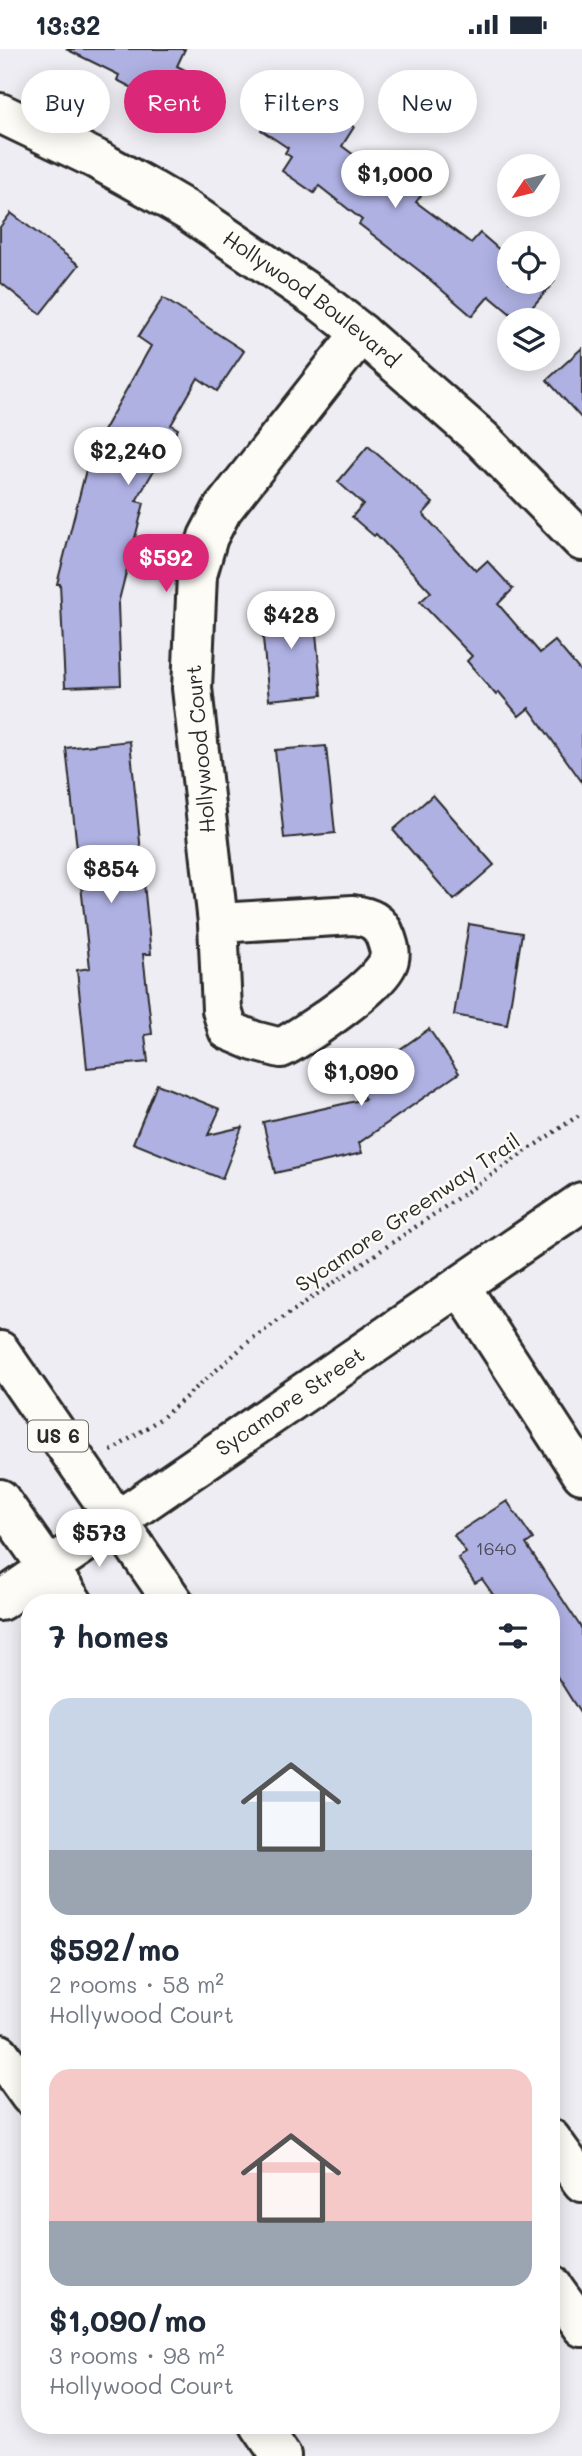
<!DOCTYPE html>
<html lang="en">
<head>
<meta charset="utf-8">
<style>
  :root { --surface:#fff; --page:#f2f2f3; --text:#1f2937; --muted:#747a83; --accent:#db2777 }
  body { margin:0; font-family:Mali,sans-serif; background:var(--page); color:var(--text); height:100vh; display:flex; flex-direction:column; font-size:26px; white-space:nowrap }
  * { box-sizing:border-box; margin:0 }
  p { font-size:23px; color:var(--muted) }
  .icon { flex:none; width:38px; height:38px; fill:none; stroke:currentColor; stroke-width:2; stroke-linecap:round; stroke-linejoin:round }
  .map { position:relative; flex:1; overflow:hidden }
  .details { position:absolute; left:21px; top:1545px; width:539px; height:840px; display:flex; flex-direction:column; background:var(--surface); border-radius:28px; box-shadow:0 4px 18px #0003 }
  .details>* { flex:none }
  .hud { position:absolute; left:21px; top:21px; width:541px; height:63px; display:flex; gap:14px }
  .needle { width:46px; rotate:235deg }
  .buttons { position:absolute; left:497px; top:105px; display:grid; gap:14px }
  .buttons a { display:grid; place-items:center; width:63px; height:63px; border-radius:50%; background:var(--surface); box-shadow:0 4px 18px #0003; font-size:35px }
  .price { position:absolute; translate:-50% -60px; padding:0 16px; border-radius:24px; background:#fff; color:#222; font-size:23px; line-height:46px; filter:drop-shadow(0 2px 4px #0008) }
  .price::after { content:''; position:absolute; left:50%; top:42px; width:21px; height:16px; margin-left:-10px; background:inherit; clip-path:polygon(0 0,100% 0,50% 100%) }
  .price.on { background:var(--accent); color:#fff }
  ul { padding:0; list-style:none }
  li { display:grid; align-content:center; gap:14px; height:371px; padding:0 28px }
  li span { display:grid; place-items:center; height:217px; border-radius:21px; color:#555 }
  li>.icon { margin-inline-start:auto }
  span .icon { width:126px; height:126px; fill:#fffc; stroke-width:1 }
  li b { font-size:30px }
  h2 { display:flex; justify-content:space-between; align-items:center; height:84px; padding:0 28px; font-size:30px }
  .pill { padding:0 24px; border-radius:32px; background:var(--surface); box-shadow:0 4px 18px #0003; font-size:24px; line-height:63px }
  .pill.on { background:var(--accent); color:#fff }
  .status { display:flex; justify-content:space-between; align-items:center; height:49px; padding:0 35px; background:var(--surface); direction:ltr }
  .status svg { height:19px; fill:currentColor }
  .map>svg:first-child { display:block }
</style>
</head>
<body>
<div class="status"><b>13:32</b><svg viewBox="0 0 49 12"><path d="M0 12V9h3v3zM5 12V6h3v6zM10 12V3h3v9zM15 12V0h3v12zM26 1h20v11H26zM47 4h2v5h-2z"/></svg></div>
<div class="map">
<svg width="582" height="2407" viewBox="0 0 582 2407">
  <rect width="100%" height="100%" fill="#ededf3"/>
  <filter id="ink" filterUnits="userSpaceOnUse"><feTurbulence type="fractalNoise" baseFrequency=".0143" numOctaves="2"/><feDisplacementMap in="SourceGraphic" scale="14" xChannelSelector="R" yChannelSelector="G"/><feConvolveMatrix kernelMatrix="1 2 1 2 8 2 1 2 1" color-interpolation-filters="sRGB"/></filter>
  <g filter="url(#ink)">
    <g fill="#afb1e3" stroke="#2b2b2b" stroke-width="2">
      <path d="M66 0H185L177 17 189 23 171 59 117 31 119 26Z"/>
      <path d="M290 37 354 78 342 97 396 138 407 125 427 139 416 153 471 194 480 184 509 209V233H554L521 271H518L489 247 472 267 421 223 359 175 362 171 319 137 314 144 282 122 291 108 285 104 288 99 261 81Z"/>
      <path d="M11 164 79 216 40 265 0 233V178Z"/>
      <path d="M163 249 244 302 217 342 198 329 171 376 178 380 136 452 144 454 118 555 121 636 65 638 60 535H57L90 405 151 297 138 288Z"/>
      <path d="M582 299V370L547 331Z"/>
      <path d="M368 397 433 454 423 465 476 522 487 512 513 540 498 555 540 604 555 592 582 624V733L529 659 519 667 499 643 496 646 467 612 472 607 420 553 431 543 376 485 374 487 352 468 363 455 338 433Z"/>
      <path d="M313 554 322 646 269 651 260 559Z"/>
      <path d="M130 692 151 905H143L152 985 145 986 148 1013 87 1019 77 921 90 919 66 699Z"/>
      <path d="M326 697 335 784 284 789 275 701Z"/>
      <path d="M433 746 494 816 454 851 393 781Z"/>
      <path d="M469 875 522 884 507 976 454 966Z"/>
      <path d="M429 980 459 1024 359 1094 362 1104 275 1124 263 1073 365 1050 353 1033Z"/>
      <path d="M157 1035 220 1060 208 1086 242 1078 222 1130 133 1094Z"/>
      <path d="M507 1452 533 1490 526 1495 582 1580V1667L551 1618V1554H499L482 1530 475 1534 458 1509 466 1504 454 1486Z"/>
    </g>
    <g fill="none" stroke-linecap="round" stroke-linejoin="round">
      <defs>
        <g id="minor">
          <path id="s1" d="M0 64 96 110 152 141 188 162 319 251 361 284 482 390 582 492"/>
          <path d="M353 866C369 868 380 872 386 889 388 895 391 903 389 910 386 933 304 987 281 999L254 992 228 981 222 961 218 874Z"/>
          <path d="M218 874 192 639 197 526 208 488 222 461 361 284"/>
          <path d="M460 1237 582 1425"/>
          <path id="s2" d="M0 1552 582 1153"/>
          <path d="M0 2005 30 2047"/>
          <path d="M260 2376 281 2407"/>
        </g>
        <g id="major">
          <path d="M0 1302 174 1554"/>
          <path d="M0 1450 73 1554"/>
          <path d="M551 2090 582 2133"/>
          <path d="M551 2235 582 2278"/>
        </g>
      </defs>
      <use href="#minor" stroke="#2b2b2b" stroke-width="44"/>
      <use href="#major" stroke="#2b2b2b" stroke-width="44"/>
      <path stroke="#2b2b2b" stroke-width="4.5" stroke-dasharray="2 5" stroke-linecap="butt" d="M111 1402 163 1368 253 1289 582 1064"/>
      <use href="#minor" stroke="#fdfcf7" stroke-width="38"/>
      <use href="#major" stroke="#fdfcf7" stroke-width="38"/>
    </g>
  </g>
  <g text-anchor="middle" stroke-width="5" stroke-linejoin="round" paint-order="stroke">
    <g font-size="18" fill="#4c4c59">
      <text x="496" y="1506">1640</text>
    </g>
    <rect fill="#fdfcf7" stroke="#6a6a68" stroke-width="2" x="28" y="1371.5" width="60" height="31" rx="5"/>
    <g font-size="19" font-weight="bold" fill="#2b2b2b">
      <text x="58" y="1394">US 6</text>
    </g>
    <g font-size="21" fill="#2b2b2b" stroke="#fdfcf7">
      <text dy="7" stroke="none"><textPath href="#s1" startOffset="364">Hollywood Boulevard</textPath></text>
      <text transform="translate(201 700) rotate(-95)" y="7">Hollywood Court</text>
      <text transform="translate(408 1164) rotate(-34)" y="7">Sycamore Greenway Trail</text>
      <text dy="7" stroke="none"><textPath href="#s2" startOffset="352">Sycamore Street</textPath></text>
    </g>
  </g>
</svg>
<div class="buttons">
<a><svg class="needle" viewBox="-14 -14 28 28"><path d="M0-13l5 13h-10z" fill="#e53935"/><path d="M0 13l5-13h-10z" fill="#747a83"/></svg></a>
<a><svg class="icon" aria-label="locate" viewBox="0 0 24 24"><circle cx="12" cy="12" r="6"/><path d="M12 2v4M12 18v4M2 12h4M18 12h4"/></svg></a>
<a><svg class="icon" aria-label="layers" viewBox="0 0 24 24"><path d="M12 4l9 5-9 5-9-5zM3 14l9 5 9-5"/></svg></a>
</div>
<b class="price" style="left:395px;top:161px">$1,000</b>
<b class="price" style="left:128px;top:438px">$2,240</b>
<b class="price on" style="left:166px;top:545px">$592</b>
<b class="price" style="left:291px;top:602px">$428</b>
<b class="price" style="left:111px;top:856px">$854</b>
<b class="price" style="left:361px;top:1059px">$1,090</b>
<b class="price" style="left:99px;top:1520px">$573</b>
<div class="hud">
<a class="pill">Buy</a>
<a class="pill on">Rent</a>
<a class="pill">Filters</a>
<a class="pill">New</a>
</div>
<section class="details">
<h2>7 homes<svg class="icon" aria-label="filters" viewBox="0 0 24 24"><path d="M4 7h16M4 17h16"/><circle cx="9" cy="7" r="2"/><circle cx="15" cy="17" r="2"/></svg></h2>
<ul>
<li><span style="background:linear-gradient(#c9d6e8 70%,#9aa5b1 0)"><svg class="icon" aria-label="home" viewBox="0 0 24 24"><path d="M3 11l9-7 9 7M6 9v11h12V9"/></svg></span><div><b>$592/mo</b><p>2 rooms · 58 m²</p><p>Hollywood Court</p></div></li>
<li><span style="background:linear-gradient(#f6c9c9 70%,#9aa5b1 0)"><svg class="icon" aria-label="home" viewBox="0 0 24 24"><path d="M3 11l9-7 9 7M6 9v11h12V9"/></svg></span><div><b>$1,090/mo</b><p>3 rooms · 98 m²</p><p>Hollywood Court</p></div></li>
</ul>
</section>
</div>
</body>
</html>
